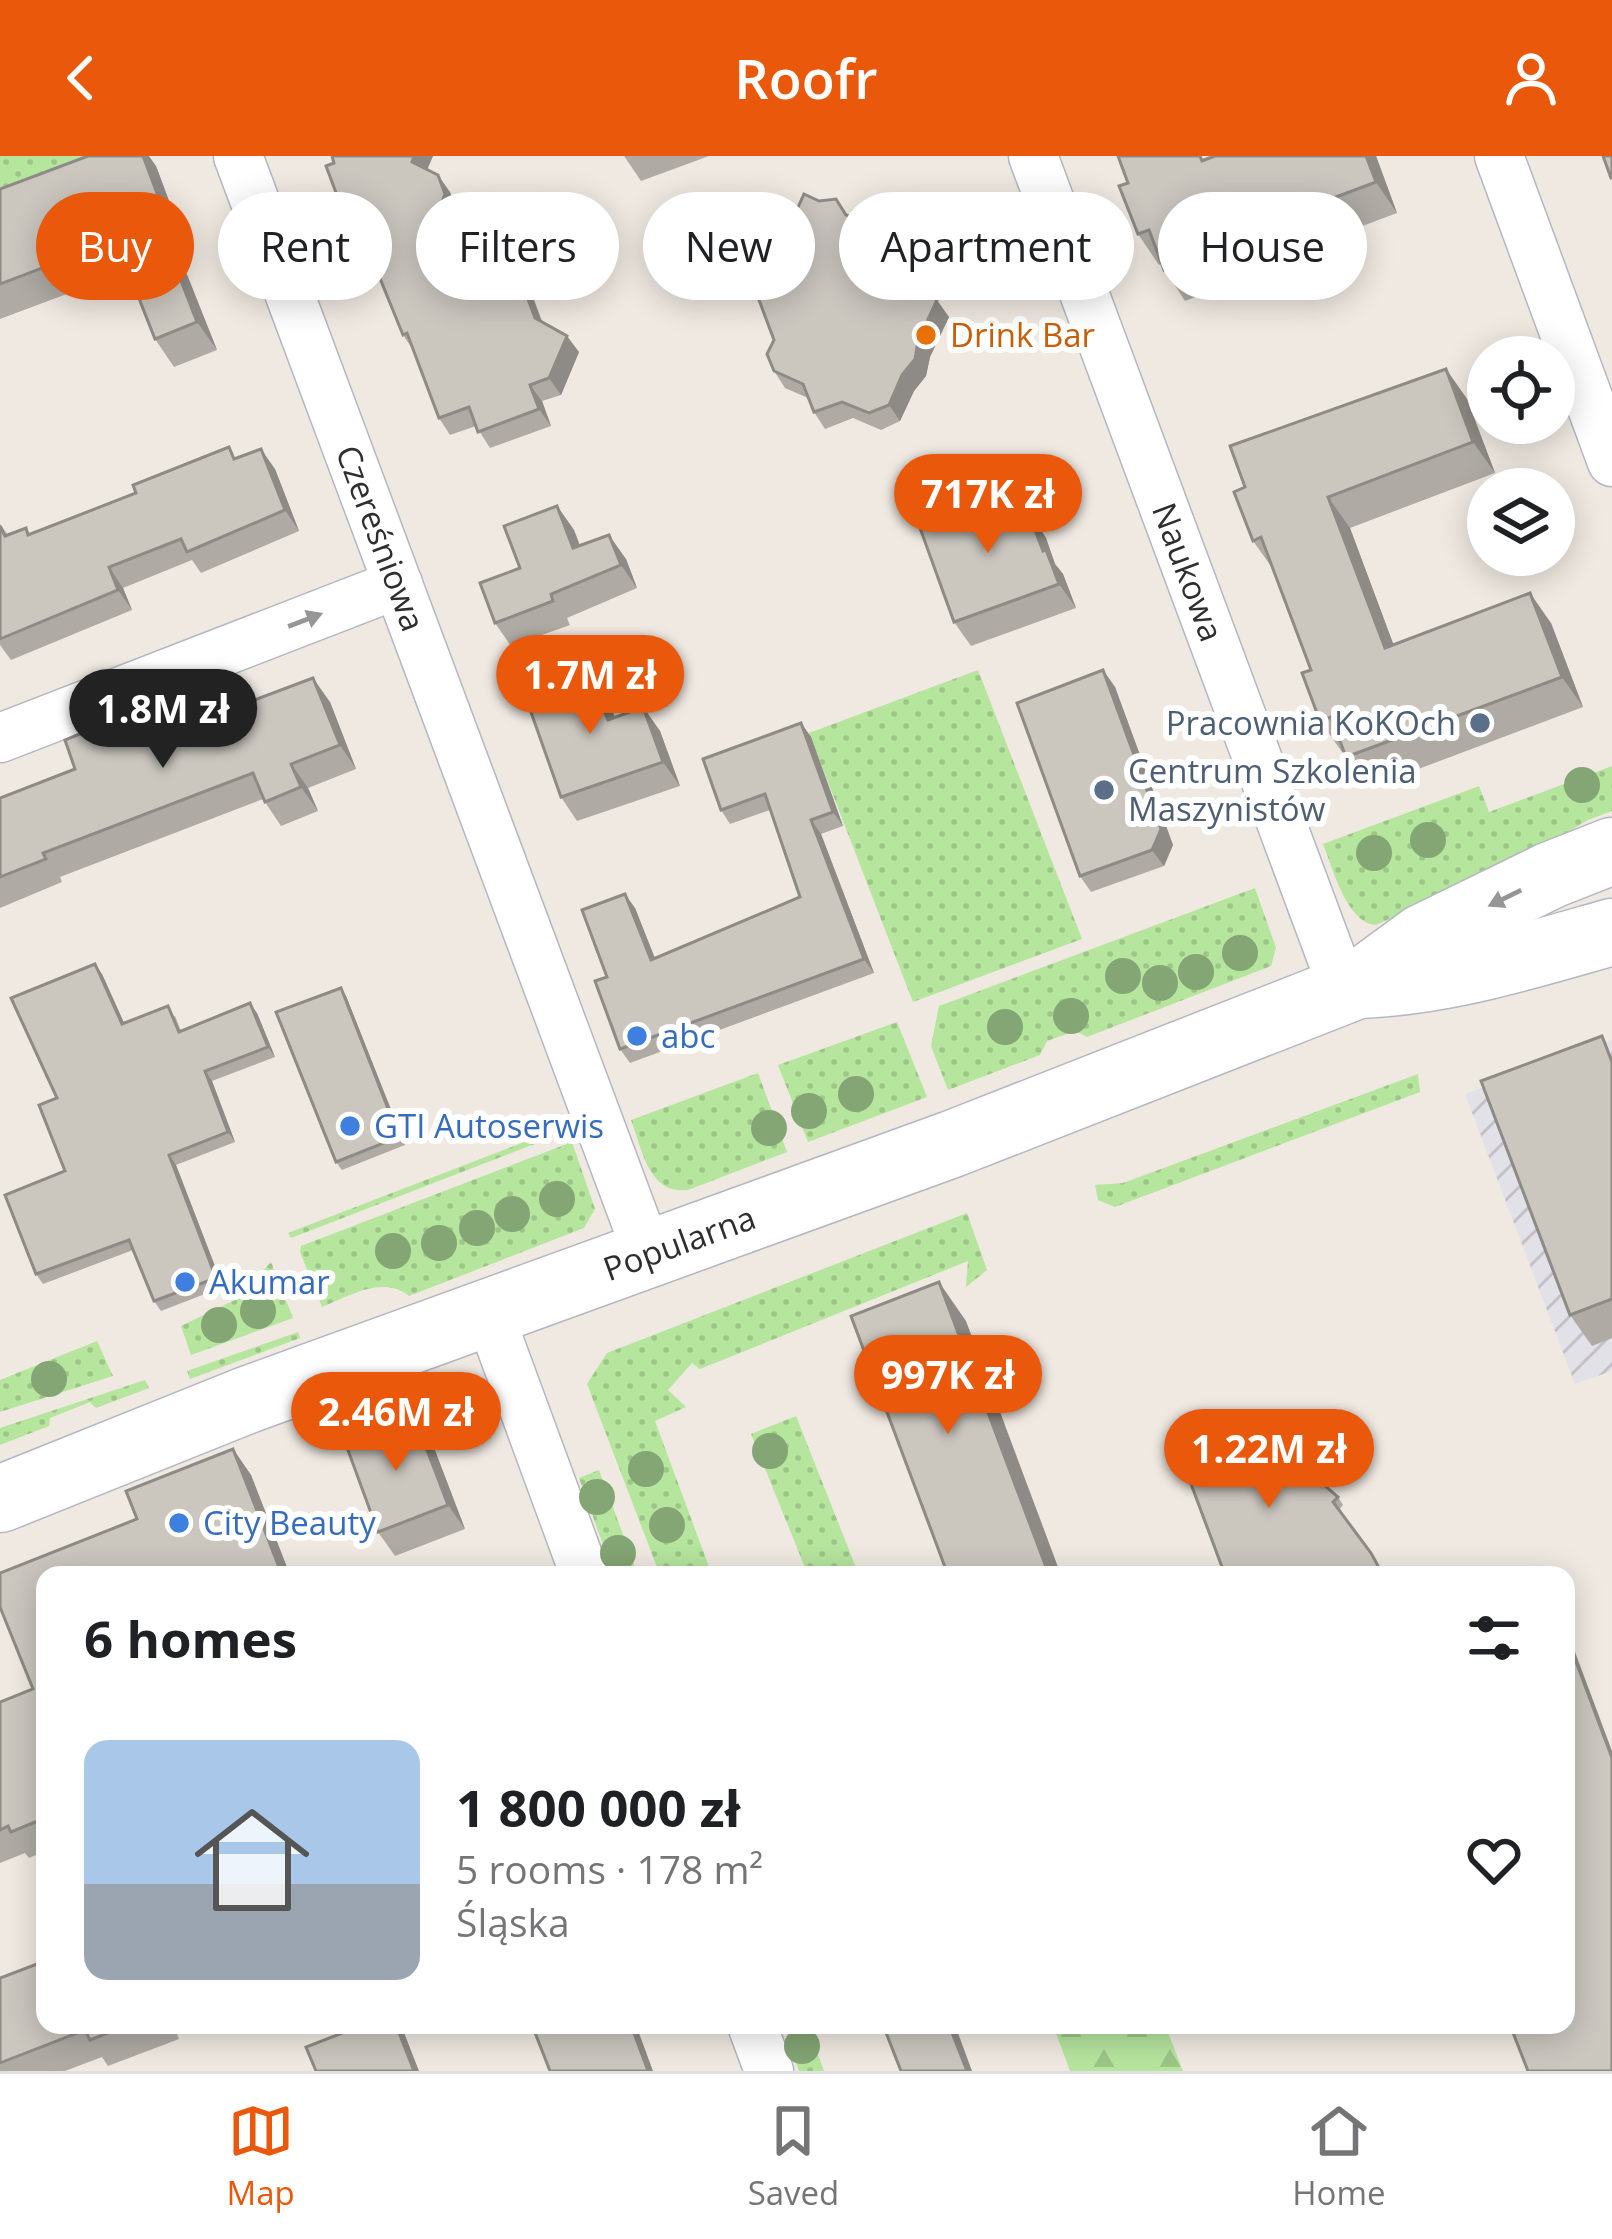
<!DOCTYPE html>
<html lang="en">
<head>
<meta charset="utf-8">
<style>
  :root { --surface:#fff; --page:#f2f2f2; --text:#202124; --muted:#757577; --line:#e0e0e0; --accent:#ea580c }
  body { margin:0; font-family:"Open Sans",sans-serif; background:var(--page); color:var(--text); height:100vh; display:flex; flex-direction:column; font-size:45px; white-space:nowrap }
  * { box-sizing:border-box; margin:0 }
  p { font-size:39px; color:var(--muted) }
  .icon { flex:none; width:66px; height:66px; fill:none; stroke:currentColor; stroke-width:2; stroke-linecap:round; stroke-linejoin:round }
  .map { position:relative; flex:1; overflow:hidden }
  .panel { position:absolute; left:36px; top:1410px; width:1539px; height:468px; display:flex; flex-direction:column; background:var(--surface); border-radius:24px; box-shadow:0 6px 30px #0003 }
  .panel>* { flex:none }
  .banner { position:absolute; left:36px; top:36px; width:1542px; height:108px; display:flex; gap:24px }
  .tools { position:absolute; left:1467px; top:180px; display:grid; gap:24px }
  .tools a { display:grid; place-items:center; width:108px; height:108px; border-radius:50%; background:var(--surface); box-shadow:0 6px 30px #0003; font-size:60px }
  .price { position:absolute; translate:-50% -102px; padding:0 27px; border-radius:42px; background:var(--accent); color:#fff; font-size:39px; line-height:78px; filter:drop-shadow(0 3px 6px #0008) }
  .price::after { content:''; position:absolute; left:50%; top:72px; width:36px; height:27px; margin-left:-18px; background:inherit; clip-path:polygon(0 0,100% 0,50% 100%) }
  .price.current { background:#222; color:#fff }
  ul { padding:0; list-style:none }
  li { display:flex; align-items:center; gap:36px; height:300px; padding:0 48px }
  li span { display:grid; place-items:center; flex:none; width:336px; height:240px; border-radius:24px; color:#555 }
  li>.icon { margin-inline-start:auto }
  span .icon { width:144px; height:144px; fill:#fffc; stroke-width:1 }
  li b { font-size:51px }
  h2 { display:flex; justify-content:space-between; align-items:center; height:144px; padding:0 48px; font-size:51px }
  .tag { padding:0 42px; border-radius:54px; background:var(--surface); box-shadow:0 6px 30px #0003; font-size:42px; line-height:108px }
  .tag.current { background:var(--accent); color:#fff }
  header { display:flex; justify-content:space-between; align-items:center; height:156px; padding:0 48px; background:var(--accent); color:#fff; font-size:54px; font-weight:600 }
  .tabs { display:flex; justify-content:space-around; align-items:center; height:168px; border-top:3px solid var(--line); background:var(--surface); font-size:33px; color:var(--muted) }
  .tabs a { display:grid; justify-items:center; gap:6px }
  .tabs .current { color:var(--accent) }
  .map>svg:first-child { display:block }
</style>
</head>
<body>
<header><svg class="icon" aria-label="back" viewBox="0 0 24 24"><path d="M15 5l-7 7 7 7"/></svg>Roofr<svg class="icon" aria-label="person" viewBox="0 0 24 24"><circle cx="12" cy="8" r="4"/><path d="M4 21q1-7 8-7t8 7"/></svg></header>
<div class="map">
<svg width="1612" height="1915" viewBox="0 0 1612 1915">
  <defs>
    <pattern id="industrial-furrows" width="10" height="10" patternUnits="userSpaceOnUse" patternTransform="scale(3)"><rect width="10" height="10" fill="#e3e1e8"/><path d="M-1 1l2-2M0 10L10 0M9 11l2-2" fill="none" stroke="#c3c1c7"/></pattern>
    <pattern id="grass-dots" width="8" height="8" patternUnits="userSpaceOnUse" patternTransform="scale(3)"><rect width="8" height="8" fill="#b6e59e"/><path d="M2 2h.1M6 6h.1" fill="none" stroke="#9dc588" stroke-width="1.8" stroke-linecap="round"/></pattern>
    <pattern id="forest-firs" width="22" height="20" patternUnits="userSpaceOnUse" patternTransform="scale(3)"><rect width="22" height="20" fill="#b6e59e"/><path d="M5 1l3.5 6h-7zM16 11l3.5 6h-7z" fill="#9dc588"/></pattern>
  </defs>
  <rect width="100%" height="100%" fill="#efe9e1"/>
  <path fill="url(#industrial-furrows)" d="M1612 884V1215L1575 1228 1465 938Z"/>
  <g fill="url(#grass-dots)">
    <path d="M0 0H85L0 32Z"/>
    <path d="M978 514 1082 783 913 846 809 577Z"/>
    <path d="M1612 610V655L1588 664 1530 699 1376 769C1347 767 1333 713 1323 688L1479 630 1489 656Z"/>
    <path d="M1255 732 1276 792 1271 810 1087 881 1075 875 1047 885 1040 899 948 934 931 890 939 850Z"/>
    <path d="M897 866 927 941 808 986 778 909Z"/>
    <path d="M758 917 787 996 688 1034C648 1039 642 992 631 964Z"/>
    <path d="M1418 918 1420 936 1115 1051 1098 1044 1095 1029 1123 1027Z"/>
    <path d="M566 970 568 975 291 1082 288 1077Z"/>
    <path d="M572 986 595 1053 584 1072 409 1140C383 1119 349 1140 322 1151L300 1096 301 1090Z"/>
    <path d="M967 1057 987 1114 966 1131 968 1105 700 1213 692 1207 668 1234 686 1251 655 1265 712 1419H660L587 1228 607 1197Z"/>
    <path d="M271 1106 293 1162 191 1199 181 1170 237 1143Z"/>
    <path d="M298 1176 300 1182 190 1223 187 1215Z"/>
    <path d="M97 1185 113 1220 0 1256V1224Z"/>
    <path d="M145 1224 149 1232 96 1252 90 1246 50 1262 49 1270 0 1289V1272Z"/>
    <path d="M796 1260 859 1419H808L751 1278Z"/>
    <path d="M599 1314 638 1419H614L579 1322Z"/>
    <path d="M809 1875 824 1915H799L787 1883Z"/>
  </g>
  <path fill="url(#forest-firs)" d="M1053 1869H1165L1183 1915H1070Z"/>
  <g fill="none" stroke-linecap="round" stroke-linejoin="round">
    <defs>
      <g id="street">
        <path id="s1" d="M238 0 649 1101"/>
        <path id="s2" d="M1033 0 1344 835"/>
        <path d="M1499 0 1612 306"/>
        <path d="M0 582 398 428"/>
        <path d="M489 1158 585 1419"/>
        <path d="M752 1869 769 1915"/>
      </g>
      <g id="secondary">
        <path d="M1358 829C1446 826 1527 800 1612 776"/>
        <path id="s3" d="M0 1343 247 1244 952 988 1358 829 1422 782 1551 719 1612 695"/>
      </g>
    </defs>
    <use href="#street" stroke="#b4b7c1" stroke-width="51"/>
    <use href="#secondary" stroke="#b4b7c1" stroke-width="69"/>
    <use href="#street" stroke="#fff" stroke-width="48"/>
    <use href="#secondary" stroke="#fff" stroke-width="66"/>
  </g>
  <g fill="#84a574">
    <circle cx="1582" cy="629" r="18"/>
    <circle cx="1428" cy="684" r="18"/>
    <circle cx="1374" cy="697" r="18"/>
    <circle cx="1240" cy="797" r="18"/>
    <circle cx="1196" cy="816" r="18"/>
    <circle cx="1123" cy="820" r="18"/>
    <circle cx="1160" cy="827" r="18"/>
    <circle cx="1071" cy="860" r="18"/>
    <circle cx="1005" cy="871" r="18"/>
    <circle cx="856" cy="938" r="18"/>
    <circle cx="809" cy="955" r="18"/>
    <circle cx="769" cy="972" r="18"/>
    <circle cx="557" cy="1043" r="18"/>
    <circle cx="512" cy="1058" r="18"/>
    <circle cx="477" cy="1072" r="18"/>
    <circle cx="439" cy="1087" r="18"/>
    <circle cx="393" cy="1095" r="18"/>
    <circle cx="258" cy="1155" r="18"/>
    <circle cx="219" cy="1169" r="18"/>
    <circle cx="49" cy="1223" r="18"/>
    <circle cx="770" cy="1295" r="18"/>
    <circle cx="646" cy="1313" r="18"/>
    <circle cx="597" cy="1341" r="18"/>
    <circle cx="667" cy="1369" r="18"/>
    <circle cx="618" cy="1397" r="18"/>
    <circle cx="802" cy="1890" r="18"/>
  </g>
  <g fill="#afaba4">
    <path d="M332 0H433L427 14 450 36 456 54 452 66 472 122 514 106 526 122 542 165 579 196 561 239 542 245 551 270 490 292 476 270 450 279 439 262 414 195 403 179 360 73 355 75 344 58Z"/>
    <path d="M624 0H709L641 25Z"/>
    <path d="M1210 0V2L1215 0H1376L1397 57 1248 113 1250 120 1185 145 1161 108 1159 109 1138 78 1128 27Z"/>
    <path d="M156 10 187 93 178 96 217 194 174 211 155 183 128 115 0 163V33Z"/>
    <path d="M846 59 871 81 864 96 893 88 904 105 919 136 949 161 930 201 926 220 914 235 900 265 881 274 853 262 825 273 814 256 808 242 785 232 774 215V184L787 76Z"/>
    <path d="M1446 213 1467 243 1495 317 1350 372 1393 488 1551 467 1583 551 1368 632 1344 595 1342 596 1320 565 1311 514 1273 413 1253 385 1245 331Z"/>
    <path d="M237 302 275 313 299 375 201 417 192 404 123 432 132 454 11 504 0 489V368L8 379 26 372 30 378Z"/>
    <path d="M557 350 574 374 580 390 626 403 637 432 567 462 570 469 511 490 495 467 520 412Z"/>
    <path d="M1029 355 1046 382 1055 408 1063 418 1076 452 971 490 954 466Z"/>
    <path d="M1103 514 1115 531 1173 689 1164 710 1091 736 1080 720Z"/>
    <path d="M607 541 615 562 643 551 660 575 680 630 577 665 561 641Z"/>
    <path d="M330 546 356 613 308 632 318 655 281 670 263 643 60 721 62 726 0 752V642L140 587Z"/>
    <path d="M801 567 811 581 843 670 821 678 874 817 630 907 620 893 607 821 635 752 655 802 800 741 770 654 730 668 721 654Z"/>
    <path d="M102 818 124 867 175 860 181 875 257 857 275 901 212 925 235 986 176 1009 223 1131 161 1155 154 1145 133 1094 43 1128 36 1118 65 1015 57 942Z"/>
    <path d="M341 832 346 840 405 989 342 1014 336 1006Z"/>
    <path d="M1612 894V1182L1592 1190 1570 1159Z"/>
    <path d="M414 1260 431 1284 465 1373 395 1400 378 1376Z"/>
    <path d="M1175 1285 1338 1341 1343 1349 1339 1354 1377 1406Z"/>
    <path d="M233 1293 251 1319 290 1419H45V1695L29 1702 25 1697 0 1707V1546L33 1533 0 1451V1417L137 1363 126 1335Z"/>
    <path d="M0 1822 45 1869H185L175 1873 179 1883 108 1910 102 1901 65 1915H0Z"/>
  </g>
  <g fill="#8e8b86">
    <path d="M143 0H149L156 10 187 93 167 64Z"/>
    <path d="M414 0H433L423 23 412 6Z"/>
    <path d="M1366 0H1376L1397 57 1376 26Z"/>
    <path d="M438 19 450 36 456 54 452 66 478 140 467 123 441 49Z"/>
    <path d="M859 64 871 81 855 118 843 101Z"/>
    <path d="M159 68 178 96 217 194 197 166Z"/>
    <path d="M1226 82 1248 113 1250 120 1229 89Z"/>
    <path d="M893 88 904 105 926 151 915 134Z"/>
    <path d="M514 106 526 122 546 178 535 162Z"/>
    <path d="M937 144 949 161 930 201 926 220 914 235 900 265 889 249Z"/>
    <path d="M567 180 579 196 561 239 549 222Z"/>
    <path d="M1446 213 1467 243 1495 317 1473 286Z"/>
    <path d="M530 229 542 245 551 270 539 253Z"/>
    <path d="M261 293 275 313 299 375 285 354Z"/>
    <path d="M1012 331 1046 382 1055 408 1063 418 1076 452 1059 428 1023 361Z"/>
    <path d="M1328 341 1350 372 1406 522 1385 492Z"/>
    <path d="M557 350 574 374 590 416 573 392Z"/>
    <path d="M609 379 626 403 637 432 621 409Z"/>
    <path d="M109 411 123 432 132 454 118 434Z"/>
    <path d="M1530 437 1551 467 1583 551 1562 521Z"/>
    <path d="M1103 514 1115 531 1173 689 1164 710 1152 694Z"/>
    <path d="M590 517 607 541 625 588 608 564Z"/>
    <path d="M313 522 330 546 356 613 340 589Z"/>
    <path d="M643 551 660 575 680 630 663 606Z"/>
    <path d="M122 560 139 584 150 613 134 589Z"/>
    <path d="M801 567 811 581 843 670 833 656Z"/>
    <path d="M291 608 308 632 318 655 301 631Z"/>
    <path d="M811 664 821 678 874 817 864 803Z"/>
    <path d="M625 738 635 752 661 818 651 804Z"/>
    <path d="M95 808 102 818 129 878 122 868Z"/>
    <path d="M341 832 346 840 405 989 399 981Z"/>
    <path d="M250 847 257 857 275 901 268 891Z"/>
    <path d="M205 915 212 925 235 986 228 976Z"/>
    <path d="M169 999 176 1009 223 1131 216 1122Z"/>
    <path d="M939 1126 966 1165 1061 1419H1049Z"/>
    <path d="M414 1260 431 1284 465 1373 448 1349Z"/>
    <path d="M233 1293 251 1319 290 1419H282Z"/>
    <path d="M1566 1472 1612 1595V1602L1566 1479Z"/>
    <path d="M396 1869H400L403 1874 419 1915H414Z"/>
    <path d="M631 1869H636L653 1915H648Z"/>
    <path d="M949 1869H955L972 1915H967Z"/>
  </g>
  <g fill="#cbc7bf" stroke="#8e8b86" stroke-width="3">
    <path d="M88 0H143L167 64 159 68 197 166 155 183 116 84 0 128V33Z"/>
    <path d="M332 0H414L412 6 438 19 445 38 441 49 467 123 514 106 535 162 567 180 549 222 530 229 539 253 478 276 469 251 439 262 407 177 403 179 353 56 344 58 326 10 334 7Z"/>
    <path d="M1118 0H1200L1202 5 1215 0H1366L1376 26 1226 82 1229 89 1164 114 1149 74 1138 78 1119 30 1128 27Z"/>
    <path d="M1603 0H1612V22H1611Z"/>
    <path d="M804 38 819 45 836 43 846 59 859 64 843 101 893 88 915 134 937 144 918 185 915 203 902 219 889 249 869 257 842 246 814 256 803 228 774 215 767 198 774 184 753 128 779 73 787 76Z"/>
    <path d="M1446 213 1473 286 1328 341 1385 492 1530 437 1562 521 1346 601 1331 561 1320 565 1302 517 1311 514 1261 381 1253 385 1234 336 1245 331 1230 290Z"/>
    <path d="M229 291 234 303 261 293 285 354 187 396 181 383 109 411 118 434 0 483V370L5 380 26 372 28 379 136 337 133 329Z"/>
    <path d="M1012 331 1023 361 1029 358 1043 395 1046 394 1059 428 954 466 920 372 960 358 957 351Z"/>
    <path d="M557 350 573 392 609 379 621 409 551 438 553 445 495 467 480 427 520 412 504 370Z"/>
    <path d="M1103 514 1161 673 1152 694 1080 720 1017 547Z"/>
    <path d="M590 517 608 564 643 551 663 606 561 641 526 542Z"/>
    <path d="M313 522 340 589 291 608 301 631 265 646 253 617 43 697 46 703 0 721V642L75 613 65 584 122 560 134 589Z"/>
    <path d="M801 567 833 656 811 664 864 803 620 893 595 825 607 821 582 754 625 738 651 804 800 741 765 638 721 654 703 603Z"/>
    <path d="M95 808 122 868 168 850 179 876 250 847 268 891 205 915 228 976 169 999 216 1122 154 1145 129 1084 36 1118 5 1039 65 1015 39 949 57 942 11 842Z"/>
    <path d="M341 832 399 981 336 1006 276 856Z"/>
    <path d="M1602 880 1612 906V1143L1570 1159 1481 925Z"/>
    <path d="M939 1126 1049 1419H948L851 1160Z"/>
    <path d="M414 1260 448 1349 378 1376 345 1286Z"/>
    <path d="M1217 1269 1308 1315 1338 1341 1333 1346 1371 1397 1383 1419H1225L1175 1285Z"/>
    <path d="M233 1293 282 1419H45V1662L11 1676 8 1670 0 1674V1546L33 1533 0 1451V1417L137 1363 126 1335Z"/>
    <path d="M1566 1479 1612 1602V1915H1528L1510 1869H1566Z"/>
    <path d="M45 1805V1869H128L90 1884 85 1874 0 1907V1822Z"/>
    <path d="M363 1869H396L414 1915H316L306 1891Z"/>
    <path d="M532 1869H631L648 1915H550Z"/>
    <path d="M898 1869H949L967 1915H901L885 1874Z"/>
  </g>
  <defs><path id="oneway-solid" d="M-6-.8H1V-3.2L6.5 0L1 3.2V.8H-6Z" transform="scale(3)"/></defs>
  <g fill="#969696">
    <use href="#oneway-solid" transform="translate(305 464) rotate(-21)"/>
    <use href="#oneway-solid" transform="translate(1505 742) rotate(154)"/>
  </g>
  <circle fill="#e8710a" stroke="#fff" stroke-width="4.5" cx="926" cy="179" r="12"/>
  <g fill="#5c6f8a" stroke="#fff" stroke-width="4.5">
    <circle cx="1480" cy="567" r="12"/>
    <circle cx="1104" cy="634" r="12"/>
  </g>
  <g fill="#3f7fe0" stroke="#fff" stroke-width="4.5">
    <circle cx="637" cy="880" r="12"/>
    <circle cx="350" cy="970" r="12"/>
    <circle cx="185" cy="1126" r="12"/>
    <circle cx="179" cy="1367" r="12"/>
  </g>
  <g text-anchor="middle" stroke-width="12" stroke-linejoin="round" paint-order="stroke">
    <g font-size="33" fill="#c56008" stroke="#fff" text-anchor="start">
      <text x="950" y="191">Drink Bar</text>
    </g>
    <g font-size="33" fill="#2e2e2e" stroke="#fff">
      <text dy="12" stroke="none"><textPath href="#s1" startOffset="408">Czereśniowa</textPath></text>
      <text dy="12" stroke="none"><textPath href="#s2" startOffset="444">Naukowa</textPath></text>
      <text dy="12" stroke="none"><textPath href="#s3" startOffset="726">Popularna</textPath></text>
    </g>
    <g font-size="33" fill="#4e5e75" stroke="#fff" text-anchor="end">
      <text x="1456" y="579">Pracownia KoKOch</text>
      <text x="1128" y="627" text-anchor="start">Centrum Szkolenia<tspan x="1128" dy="38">Maszynistów</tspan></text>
    </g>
    <g font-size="33" fill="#366cbe" stroke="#fff" text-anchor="start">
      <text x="661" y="892">abc</text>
      <text x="374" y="982">GTI Autoserwis</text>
      <text x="209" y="1138">Akumar</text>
      <text x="203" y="1379">City Beauty</text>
    </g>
  </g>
</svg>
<div class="tools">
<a><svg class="icon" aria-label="locate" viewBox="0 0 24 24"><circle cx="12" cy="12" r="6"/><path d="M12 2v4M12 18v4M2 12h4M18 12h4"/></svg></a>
<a><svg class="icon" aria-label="layers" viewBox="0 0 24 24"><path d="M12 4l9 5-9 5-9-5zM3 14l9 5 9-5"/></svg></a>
</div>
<b class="price" style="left:988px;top:400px">717K zł</b>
<b class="price" style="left:590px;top:581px">1.7M zł</b>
<b class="price current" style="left:163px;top:615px">1.8M zł</b>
<b class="price" style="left:948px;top:1281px">997K zł</b>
<b class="price" style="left:396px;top:1318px">2.46M zł</b>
<b class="price" style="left:1269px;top:1355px">1.22M zł</b>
<div class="banner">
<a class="tag current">Buy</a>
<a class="tag">Rent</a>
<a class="tag">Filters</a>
<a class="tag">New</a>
<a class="tag">Apartment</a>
<a class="tag">House</a>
</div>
<section class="panel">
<h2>6 homes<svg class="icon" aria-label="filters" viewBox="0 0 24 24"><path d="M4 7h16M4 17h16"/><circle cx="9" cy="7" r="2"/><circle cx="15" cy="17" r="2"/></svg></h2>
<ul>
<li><span style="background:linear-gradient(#a9c7e8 60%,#9aa5b1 0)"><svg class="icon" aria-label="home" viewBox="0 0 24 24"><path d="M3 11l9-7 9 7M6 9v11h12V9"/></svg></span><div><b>1 800 000 zł</b><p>5 rooms · 178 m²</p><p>Śląska</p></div><svg class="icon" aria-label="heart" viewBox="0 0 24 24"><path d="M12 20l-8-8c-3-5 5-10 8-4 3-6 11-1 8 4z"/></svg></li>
</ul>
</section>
</div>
<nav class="tabs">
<a class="current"><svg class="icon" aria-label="map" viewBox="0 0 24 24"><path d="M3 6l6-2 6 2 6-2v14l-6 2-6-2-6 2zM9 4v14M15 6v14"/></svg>Map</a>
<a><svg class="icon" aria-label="saved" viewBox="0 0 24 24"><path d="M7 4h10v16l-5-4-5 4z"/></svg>Saved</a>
<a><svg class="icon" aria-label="home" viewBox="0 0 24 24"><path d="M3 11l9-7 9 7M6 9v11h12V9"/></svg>Home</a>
</nav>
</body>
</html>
